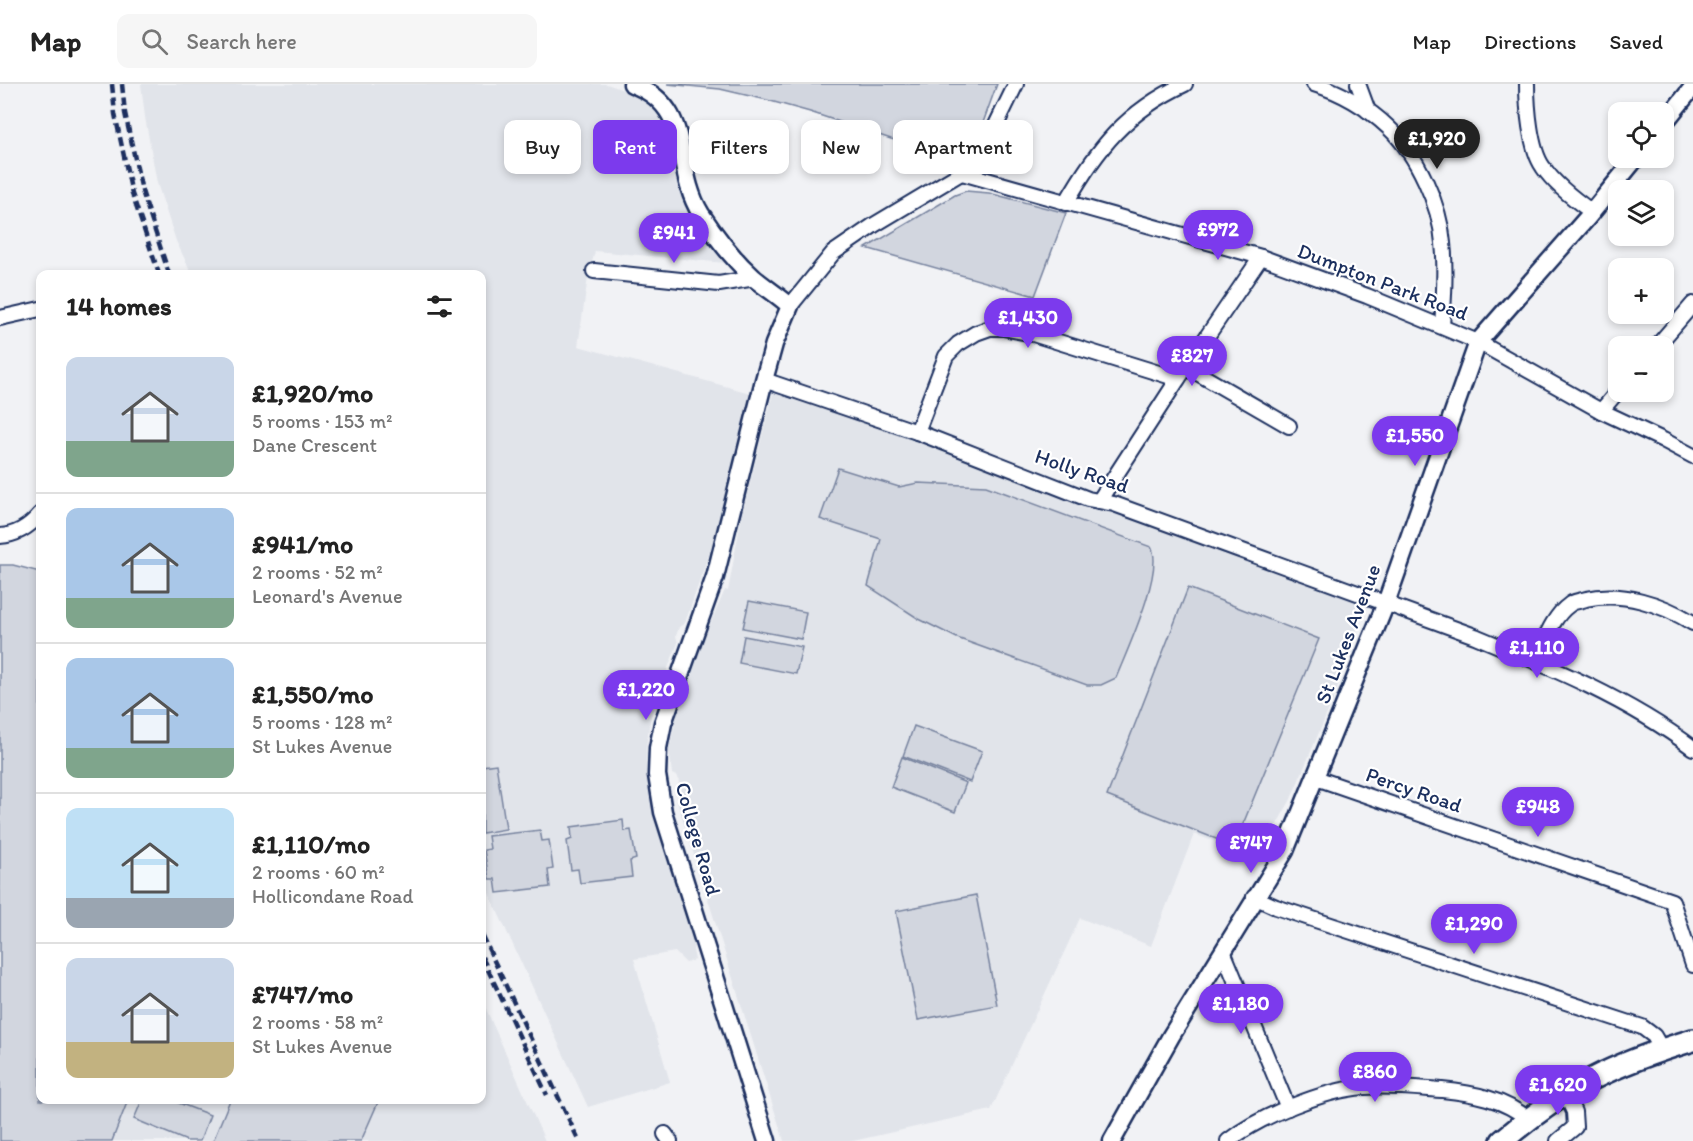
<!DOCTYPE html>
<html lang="en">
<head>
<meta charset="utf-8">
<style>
  :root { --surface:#fff; --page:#f6f6f6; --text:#222; --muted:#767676; --line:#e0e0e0; --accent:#7c3aed }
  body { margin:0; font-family:Itim,sans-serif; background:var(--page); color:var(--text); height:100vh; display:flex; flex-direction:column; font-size:22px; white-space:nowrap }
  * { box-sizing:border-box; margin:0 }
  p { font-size:20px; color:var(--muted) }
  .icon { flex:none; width:33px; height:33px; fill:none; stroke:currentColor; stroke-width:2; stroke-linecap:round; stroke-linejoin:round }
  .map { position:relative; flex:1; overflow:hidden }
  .details { position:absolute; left:36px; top:186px; width:450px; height:834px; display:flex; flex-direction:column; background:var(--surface); border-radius:12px; box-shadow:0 3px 9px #0003 }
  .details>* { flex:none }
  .top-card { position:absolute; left:504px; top:36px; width:570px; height:54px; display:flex; gap:12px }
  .buttons { position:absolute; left:1608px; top:18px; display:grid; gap:12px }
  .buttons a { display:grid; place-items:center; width:66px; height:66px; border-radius:12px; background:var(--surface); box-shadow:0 3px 9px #0003; font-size:30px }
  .price { position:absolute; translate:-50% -51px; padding:0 14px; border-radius:21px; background:var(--accent); color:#fff; font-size:20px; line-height:39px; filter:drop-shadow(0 2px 3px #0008) }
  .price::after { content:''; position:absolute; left:50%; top:36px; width:18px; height:14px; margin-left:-9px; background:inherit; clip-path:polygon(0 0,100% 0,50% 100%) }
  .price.current { background:#222; color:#fff }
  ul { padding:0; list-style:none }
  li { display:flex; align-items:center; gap:18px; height:150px; padding:0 30px }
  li+li { border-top:2px solid var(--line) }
  li span { display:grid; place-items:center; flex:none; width:168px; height:120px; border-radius:12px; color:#555 }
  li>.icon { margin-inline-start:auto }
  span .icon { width:72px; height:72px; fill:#fffc; stroke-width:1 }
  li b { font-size:26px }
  h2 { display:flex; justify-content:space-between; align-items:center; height:72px; padding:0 30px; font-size:26px }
  .chip { padding:0 21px; border-radius:12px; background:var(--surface); box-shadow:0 3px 9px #0003; font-size:21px; line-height:54px }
  .chip.current { background:var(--accent); color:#fff }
  header { display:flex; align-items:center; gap:36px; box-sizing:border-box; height:84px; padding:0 30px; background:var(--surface); border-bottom:2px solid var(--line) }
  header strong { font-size:28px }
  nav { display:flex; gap:33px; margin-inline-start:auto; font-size:21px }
  .search { width:420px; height:54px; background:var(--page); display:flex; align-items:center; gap:15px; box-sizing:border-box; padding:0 21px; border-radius:12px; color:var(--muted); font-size:22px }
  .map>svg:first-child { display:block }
</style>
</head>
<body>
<header>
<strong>Map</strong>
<div class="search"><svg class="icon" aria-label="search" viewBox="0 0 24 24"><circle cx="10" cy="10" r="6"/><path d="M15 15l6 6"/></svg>Search here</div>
<nav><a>Map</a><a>Directions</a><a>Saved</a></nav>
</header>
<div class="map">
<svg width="1693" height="1057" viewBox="0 0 1693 1057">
  <rect width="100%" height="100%" fill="#f1f2f5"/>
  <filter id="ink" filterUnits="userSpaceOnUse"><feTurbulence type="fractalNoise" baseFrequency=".0167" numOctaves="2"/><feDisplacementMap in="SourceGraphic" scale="12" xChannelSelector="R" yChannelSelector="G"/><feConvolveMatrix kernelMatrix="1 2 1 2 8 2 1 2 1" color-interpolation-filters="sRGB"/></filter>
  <g filter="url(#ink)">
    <g fill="#e1e4ea">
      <path d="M141 0H607L626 7 648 19 659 32 669 54 675 81 686 114 706 151 726 179 595 167 588 193 578 262 750 309 713 459 685 539 679 543 676 552 678 559 659 606 650 636 646 664 647 687 655 736 695 854 693 866 695 876 686 879 675 868 634 875 670 998 588 1023 482 794V190H192L176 157 157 99 145 33Z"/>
      <path d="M773 309 877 343 1365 519V522L1334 613 1290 717 1258 774 1194 750 1151 862 1080 834 991 1026 853 1057H784L678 720 680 704 678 693 672 690 669 665 678 626 701 561 725 506 728 507 742 430Z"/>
      <path d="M482 916 545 1057H112L128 1016H482Z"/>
    </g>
    <g fill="#d2d6df" stroke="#76829e" stroke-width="1.5">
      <path d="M667 0H997L976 58 954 71 891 55 810 28 767 16 720 5Z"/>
      <path d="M966 107 989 109 1066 129 1035 212 866 164 955 111Z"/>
      <path d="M838 384 899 403 918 399 986 402 1151 463C1165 485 1126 569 1116 594L1101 601H1087L957 554 919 535 868 502 881 455 820 435Z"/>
      <path d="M0 481H13L40 488V1016H128L112 1057H0Z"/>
      <path d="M1188 504 1319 555 1234 762 1107 712Z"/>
      <path d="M749 517 806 528 801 555 743 544Z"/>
      <path d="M744 552 802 563 796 590 739 579Z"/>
      <path d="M914 642 982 667 970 698 903 672Z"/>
      <path d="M902 673 966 699 955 728 891 703Z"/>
      <path d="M496 680 506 745 482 749V682Z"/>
      <path d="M623 736 624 747 631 746 636 775 630 777 632 793 580 799 578 785 571 786 567 757 572 755 571 743Z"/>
      <path d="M540 746 542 757 549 756 553 785 548 786 550 803 497 809 495 795H489L484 766 490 765 488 752Z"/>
      <path d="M976 811 997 921 918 936 896 827Z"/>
      <path d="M142 1016H171L210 1031 200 1057H187L134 1035Z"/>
      <path d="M230 1016H379L361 1057H213Z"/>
    </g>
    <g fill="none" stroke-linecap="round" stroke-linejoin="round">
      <defs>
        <g id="minor">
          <path d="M1314 0C1341 8 1368 24 1389 44 1417 70 1440 121 1443 159 1446 186 1444 215 1442 242"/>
          <path d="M1358 0 1368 27"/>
          <path d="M1527 0C1527 22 1530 65 1543 83 1555 101 1575 116 1592 128"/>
          <path d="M962 89 1261 173 1367 212 1478 258 1601 327 1663 356 1693 372"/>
          <path d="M1066 119C1097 64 1127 27 1185 0"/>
          <path d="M594 187 719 200 755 194"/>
          <path d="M790 222 833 169 874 141 971 83 981 72 1016 0"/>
          <path d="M0 234 40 225"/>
          <path d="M1657 262 1693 220"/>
          <path d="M1187 283 1289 342"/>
          <path d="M764 296 917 348 1088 415 1114 420 1475 552C1550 583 1628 615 1693 664"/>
          <path d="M1601 327 1618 307"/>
          <path d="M917 348 946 272 958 260 976 249 990 244H1003L1033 250 1178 295"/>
          <path d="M1099 417 1178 295 1261 173"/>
          <path d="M0 452C16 451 30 442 40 430"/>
          <path d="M1535 576C1544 559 1552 533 1569 521 1573 517 1581 517 1586 515 1623 507 1662 520 1693 539"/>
          <path d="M1316 694 1672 817 1693 881"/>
          <path d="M1254 813 1276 823 1642 943 1654 952 1662 966"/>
          <path d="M1223 867 1288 1024"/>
          <path d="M665 1050 670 1057"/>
          <path d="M1228 1057C1260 1032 1324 1006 1364 1003 1390 1001 1416 1004 1442 1006 1473 1009 1504 1015 1528 1035"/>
          <path d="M1558 1057 1575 1043 1574 1028 1565 1009"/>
        </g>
        <g id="tertiary">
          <path d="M632 0C696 24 671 82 701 130 716 153 734 176 754 194 766 204 779 212 790 222L774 260 764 296 715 493 663 639 658 664 657 691 663 728 767 1057"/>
          <path d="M1664 39 1693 3"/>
          <path d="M1112 1057 1171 952 1285 767 1386 519 1478 258 1588 133 1636 74"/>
        </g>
        <path id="primary" d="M1502 1057C1565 1003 1614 980 1693 956"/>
      </defs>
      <use href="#minor" stroke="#1b2f5e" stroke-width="18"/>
      <use href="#tertiary" stroke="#1b2f5e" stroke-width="21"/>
      <use href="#primary" stroke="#1b2f5e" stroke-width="26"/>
      <use href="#minor" stroke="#fff" stroke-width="14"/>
      <use href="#tertiary" stroke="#fff" stroke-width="16"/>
      <use href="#primary" stroke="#fff" stroke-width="21"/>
      <g stroke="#1b2f5e" stroke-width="4.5" stroke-dasharray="9 4.5" stroke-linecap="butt">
        <path d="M112 0 115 30 132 110 159 190"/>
        <path d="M122 0 125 29 142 107 169 190"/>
        <path d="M482 851 579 1057"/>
        <path d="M482 873 547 1011"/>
      </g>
    </g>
  </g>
  <g text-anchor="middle" stroke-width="4.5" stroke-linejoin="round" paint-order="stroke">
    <g font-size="21" fill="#1b2f5e" stroke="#fff">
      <text transform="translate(1383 198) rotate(21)" y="7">Dumpton Park Road</text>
      <text transform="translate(1082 387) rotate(19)" y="7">Holly Road</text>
      <text transform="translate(1348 550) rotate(-69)" y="7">St Lukes Avenue</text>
      <text transform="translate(1414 706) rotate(19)" y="7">Percy Road</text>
      <text transform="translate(698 755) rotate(74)" y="7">College Road</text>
    </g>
  </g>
</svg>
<div class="buttons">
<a><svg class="icon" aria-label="locate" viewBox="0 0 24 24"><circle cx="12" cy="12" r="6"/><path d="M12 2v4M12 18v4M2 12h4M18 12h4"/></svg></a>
<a><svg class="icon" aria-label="layers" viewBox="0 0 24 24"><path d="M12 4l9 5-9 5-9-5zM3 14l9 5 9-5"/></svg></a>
<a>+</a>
<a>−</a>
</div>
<b class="price current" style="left:1437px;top:86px">£1,920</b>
<b class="price" style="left:1218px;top:177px">£972</b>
<b class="price" style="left:674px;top:180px">£941</b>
<b class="price" style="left:1028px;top:265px">£1,430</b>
<b class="price" style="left:1192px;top:303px">£827</b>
<b class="price" style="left:1415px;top:383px">£1,550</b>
<b class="price" style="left:1537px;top:595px">£1,110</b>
<b class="price" style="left:646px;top:637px">£1,220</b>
<b class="price" style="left:1538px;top:754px">£948</b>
<b class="price" style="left:1251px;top:790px">£747</b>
<b class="price" style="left:1474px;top:871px">£1,290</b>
<b class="price" style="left:1241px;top:951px">£1,180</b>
<b class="price" style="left:1375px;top:1019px">£860</b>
<b class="price" style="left:1558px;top:1032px">£1,620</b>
<div class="top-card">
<a class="chip">Buy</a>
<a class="chip current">Rent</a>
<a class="chip">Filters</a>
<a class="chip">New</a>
<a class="chip">Apartment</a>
</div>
<section class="details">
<h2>14 homes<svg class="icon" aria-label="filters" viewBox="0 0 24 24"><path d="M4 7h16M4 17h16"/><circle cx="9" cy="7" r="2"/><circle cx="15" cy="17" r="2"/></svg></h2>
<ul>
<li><span style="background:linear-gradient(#c9d6e8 70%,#7fa58c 0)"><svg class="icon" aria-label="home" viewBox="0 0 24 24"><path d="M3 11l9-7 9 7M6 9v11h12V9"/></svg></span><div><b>£1,920/mo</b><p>5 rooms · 153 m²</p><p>Dane Crescent</p></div></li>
<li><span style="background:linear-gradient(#a9c7e8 75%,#7fa58c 0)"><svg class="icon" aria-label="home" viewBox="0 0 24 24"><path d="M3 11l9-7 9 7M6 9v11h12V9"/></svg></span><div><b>£941/mo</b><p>2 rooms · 52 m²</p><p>Leonard's Avenue</p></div></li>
<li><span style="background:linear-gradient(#a9c7e8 75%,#7fa58c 0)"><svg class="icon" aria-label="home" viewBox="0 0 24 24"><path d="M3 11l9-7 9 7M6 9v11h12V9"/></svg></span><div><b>£1,550/mo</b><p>5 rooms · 128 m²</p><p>St Lukes Avenue</p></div></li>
<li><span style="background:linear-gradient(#bfe0f5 75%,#9aa5b1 0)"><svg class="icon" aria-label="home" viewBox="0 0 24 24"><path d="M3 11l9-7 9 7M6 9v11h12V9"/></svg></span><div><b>£1,110/mo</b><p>2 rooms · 60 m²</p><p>Hollicondane Road</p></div></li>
<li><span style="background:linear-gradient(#c9d6e8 70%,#c2b280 0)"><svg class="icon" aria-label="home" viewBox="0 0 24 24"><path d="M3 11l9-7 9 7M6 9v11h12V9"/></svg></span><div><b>£747/mo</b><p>2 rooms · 58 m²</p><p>St Lukes Avenue</p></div></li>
</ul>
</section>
</div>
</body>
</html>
